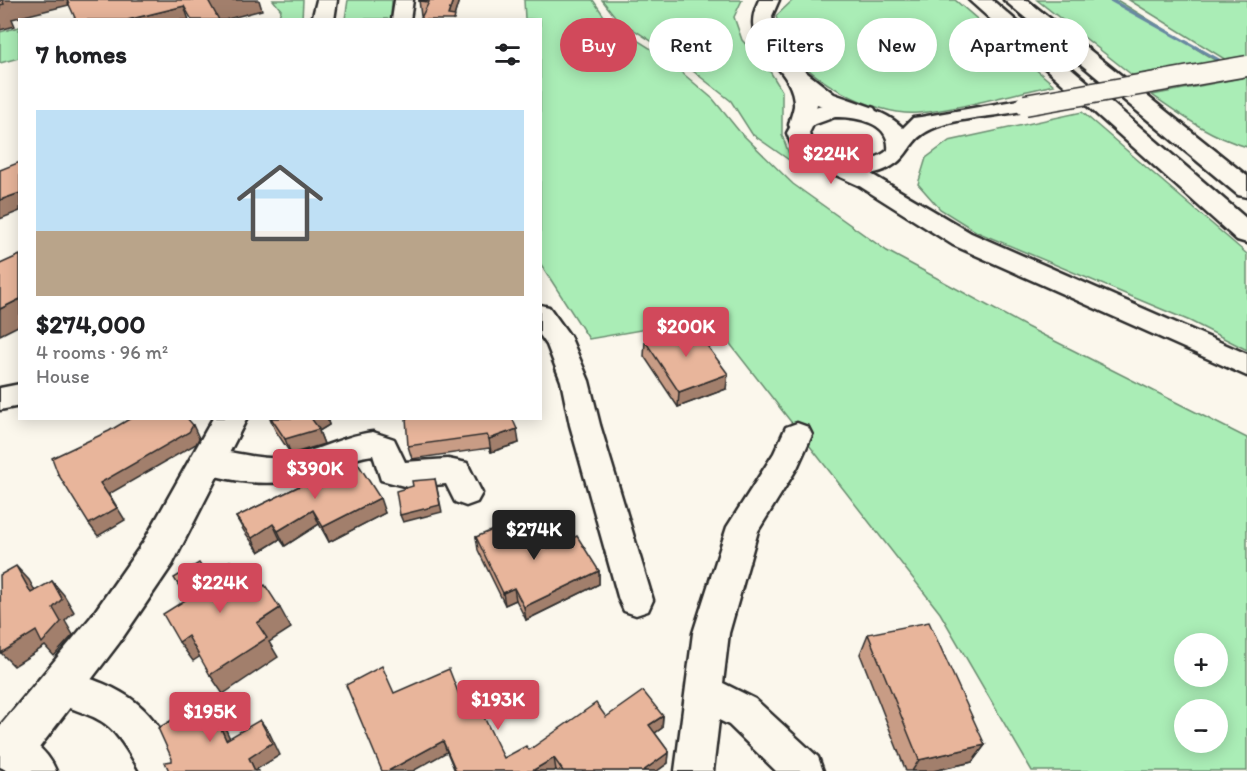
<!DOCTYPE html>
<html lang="en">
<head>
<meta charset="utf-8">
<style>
  :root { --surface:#fff; --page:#f2f2f2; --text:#202124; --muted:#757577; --accent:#d1495b }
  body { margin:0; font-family:Itim,sans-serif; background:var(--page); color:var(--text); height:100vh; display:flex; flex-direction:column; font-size:22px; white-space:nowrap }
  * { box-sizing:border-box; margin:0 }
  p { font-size:20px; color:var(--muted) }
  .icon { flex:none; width:33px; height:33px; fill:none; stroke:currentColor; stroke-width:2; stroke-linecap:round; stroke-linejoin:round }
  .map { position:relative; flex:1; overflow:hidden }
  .details { position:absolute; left:18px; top:18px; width:524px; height:402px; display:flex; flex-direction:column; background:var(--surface); border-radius:0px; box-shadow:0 3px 15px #0003 }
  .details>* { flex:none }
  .guide { position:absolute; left:560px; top:18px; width:570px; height:54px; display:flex; gap:12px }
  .buttons { position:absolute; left:1174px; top:633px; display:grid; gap:12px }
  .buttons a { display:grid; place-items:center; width:54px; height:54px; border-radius:50%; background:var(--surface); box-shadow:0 3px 15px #0003; font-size:30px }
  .price { position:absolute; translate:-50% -51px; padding:0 14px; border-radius:6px; background:var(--accent); color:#fff; font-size:20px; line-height:39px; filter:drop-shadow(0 2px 3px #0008) }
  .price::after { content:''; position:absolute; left:50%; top:36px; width:18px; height:14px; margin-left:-9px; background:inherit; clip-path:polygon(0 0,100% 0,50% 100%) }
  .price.current { background:#222; color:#fff }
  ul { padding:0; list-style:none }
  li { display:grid; align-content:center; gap:12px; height:318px; padding:0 18px }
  li span { display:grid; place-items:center; height:186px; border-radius:0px; color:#555 }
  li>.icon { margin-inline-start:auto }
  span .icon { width:108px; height:108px; fill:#fffc; stroke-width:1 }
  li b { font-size:26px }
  h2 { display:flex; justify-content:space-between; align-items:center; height:72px; padding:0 18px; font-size:26px }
  .pill { padding:0 21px; border-radius:27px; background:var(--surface); box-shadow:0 3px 15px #0003; font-size:21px; line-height:54px }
  .pill.current { background:var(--accent); color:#fff }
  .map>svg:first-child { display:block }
</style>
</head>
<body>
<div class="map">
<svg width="1247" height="771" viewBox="0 0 1247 771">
  <rect width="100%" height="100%" fill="#fbf7ec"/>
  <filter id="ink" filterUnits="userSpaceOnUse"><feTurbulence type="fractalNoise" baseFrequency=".0167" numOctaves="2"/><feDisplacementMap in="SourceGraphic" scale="12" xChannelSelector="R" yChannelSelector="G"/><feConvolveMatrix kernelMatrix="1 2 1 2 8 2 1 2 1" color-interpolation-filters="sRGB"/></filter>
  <g filter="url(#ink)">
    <g fill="#aaedb6" stroke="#6a8c70" stroke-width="1.5" fill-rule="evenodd">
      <path d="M273 0H303L302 19H278L281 10Z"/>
      <path d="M348 0H392L391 19H345Z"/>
      <path d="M524 0H593L608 22 661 55 713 99 739 131 793 184 887 251 1027 327 1247 438V771H1032L940 613 710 318 589 339 540 263V20L525 19ZM1185 644H1218V676H1185ZM1185 710H1218V742H1185Z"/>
      <path d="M602 0H742L734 17 742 40 771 73 782 91V135L792 162 752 134 731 101 670 53 617 19Z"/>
      <path d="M793 0H955L1054 85C1011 94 961 109 918 113 875 117 797 76 780 34 778 29 778 22 776 16Z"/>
      <path d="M1037 0H1117L1218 62 1132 75Z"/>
      <path d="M1129 0H1247V58L1226 60Z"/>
      <path d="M19 27V58L0 63V32Z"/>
      <path d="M1247 77V147C1211 137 1182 116 1152 95Z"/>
      <path d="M1082 112 1247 254V350L1190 321 977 232 940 209 918 184 926 158 949 141Z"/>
    </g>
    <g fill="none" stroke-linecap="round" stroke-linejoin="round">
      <path fill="#6889a1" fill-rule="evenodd" d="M1107 0H1114L1231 65 1226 66Z"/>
      <defs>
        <g id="minor">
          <path d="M395 0H413L410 20H392Z"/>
          <path d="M1025 99 1032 101 1035 105 1032 109C1000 117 962 116 932 129 902 142 914 164 871 174L971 233 1247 354V376L953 245 858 185 805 161 792 146 787 133C790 128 793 121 798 117 824 92 881 105 903 128L913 118 921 117ZM835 117C856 117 891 122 888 150 867 169 814 166 809 133L813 125Z"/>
          <path d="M540 305 549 307 570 336 589 381 600 425 653 600 648 611 636 615 624 611 619 600 570 425 561 381 547 345 540 335Z"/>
          <path d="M20 384V406L0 410V388Z"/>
          <path d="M797 423 808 427 812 435 797 468 758 531 729 633 723 683 755 699 818 757 823 771H776L729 725 719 720 713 771H675L693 633 727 527 774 453 786 427Z"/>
          <path d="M373 432 394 439 405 462 448 459 467 463 482 493 477 502 466 506 455 502 446 484 408 487 381 480 373 455C348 458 326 471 302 478 270 488 229 481 197 471L193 462 197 453C220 446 247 458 270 458 306 459 338 436 373 432Z"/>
          <path d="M60 669C128 689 153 703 181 771H140C108 714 104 722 47 699L42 687 47 675Z"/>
          <path d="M0 728C24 733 47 748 56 771H7L0 766Z"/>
        </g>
        <g id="major">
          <path d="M317 0H337L334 20H312Z"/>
          <path d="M213 418H247L172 565 119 643 26 765 10 771 0 767V726L91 617 144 541Z"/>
        </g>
        <g id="highway">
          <path d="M759 0H779L772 16 774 31 802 69 834 94 874 108 877 113 874 118C856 123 834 110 817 104L810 130 801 132 792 130 789 125C790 119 793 112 794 106 796 63 734 51 759 0Z"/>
          <path d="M969 0H992L1247 219V243L1237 240Z"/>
          <path d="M1004 0H1027L1247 176V197L1238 195Z"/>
        </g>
      </defs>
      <use href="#minor" stroke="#2b2b2b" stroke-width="5"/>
      <use href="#major" stroke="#2b2b2b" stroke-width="5"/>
      <use href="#highway" stroke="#2b2b2b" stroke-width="5"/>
      <use href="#minor" fill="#fbf7ec" fill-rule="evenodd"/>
      <use href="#major" fill="#fbf7ec" fill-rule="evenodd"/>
      <use href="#highway" fill="#fbf7ec" fill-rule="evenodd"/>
      <defs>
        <path id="minor-bridge" d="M1025 105 1247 66"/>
      </defs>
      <use href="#minor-bridge" stroke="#2b2b2b" stroke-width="23" stroke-linecap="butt"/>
      <use href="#minor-bridge" stroke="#fbf7ec" stroke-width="20"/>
    </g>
    <g fill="#c89c85" stroke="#2b2b2b" stroke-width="1.5">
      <path d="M419 0H459L454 16H421Z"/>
      <path d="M645 341 726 389 678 407 644 356Z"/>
      <path d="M270 418H327L329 425 319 431 324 444 291 454 275 430Z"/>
      <path d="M512 418 519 443 491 452 489 448 412 459 408 446Z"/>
      <path d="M355 459 385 513 329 542 319 524 285 546 280 539 259 552 244 531 236 517Z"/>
      <path d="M476 537 548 549 599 571V584L526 620 516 600 505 605 478 550Z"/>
      <path d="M868 634 985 745 972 762 933 771H906L860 654Z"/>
      <path d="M394 693 463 705 504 758 529 750 606 717 663 716 662 728 655 733 669 752 668 763 657 771H557L556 770 554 771H455L447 752Z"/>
    </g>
    <g fill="#a27f6c" stroke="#2b2b2b" stroke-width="1.5">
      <path d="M2 0H67L69 5 12 19 15 26 0 30V5Z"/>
      <path d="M208 0H259L262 10 224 20H214Z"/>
      <path d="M453 0H459L453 20 448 15Z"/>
      <path d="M184 6 189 20H127Z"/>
      <path d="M20 193V211L0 219V200Z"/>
      <path d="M20 299V325L0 335V309Z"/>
      <path d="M728 374 726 389 678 407 679 392Z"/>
      <path d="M311 418H327L329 425 319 431 324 444 291 454 285 439Z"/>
      <path d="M193 425 199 438 196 444 109 494 125 520 98 536 89 524 100 483Z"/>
      <path d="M517 429 519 443 491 452 489 439Z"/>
      <path d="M435 479 442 512 403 522 400 515Z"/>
      <path d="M380 498 385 513 329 542 323 527Z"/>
      <path d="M313 510 319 524 285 546 278 531Z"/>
      <path d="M273 524 280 539 259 552 252 538Z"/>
      <path d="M16 566 29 580 44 607 31 593Z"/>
      <path d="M599 571V584L526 620 524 607Z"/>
      <path d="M52 581 64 595 74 612 65 621 73 635 54 656 45 646 14 666 1 653Z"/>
      <path d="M514 588 516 600 505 605 503 593Z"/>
      <path d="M280 608 291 628 269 642 278 657 223 694 210 675 257 623Z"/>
      <path d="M188 636 202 655 193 661 179 642Z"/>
      <path d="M208 699 218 712 236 752 226 740Z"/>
      <path d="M663 716 662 728 649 737V725Z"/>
      <path d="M260 720 269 732 280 755 257 769 258 771H255L249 758Z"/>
      <path d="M443 741 447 752 413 771H388Z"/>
      <path d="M985 745 972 762 933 771H912L919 760Z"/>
      <path d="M669 752 668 763 657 771H643Z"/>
      <path d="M554 758 556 770 554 771H532Z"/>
    </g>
    <g fill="#e8b59b" stroke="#2b2b2b" stroke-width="1.5">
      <path d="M0 0H2L4 4 0 5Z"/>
      <path d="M67 0H208L219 20H192L184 6 127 20H76Z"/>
      <path d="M419 0H453L448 15 455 16 454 20H420L429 2 419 1Z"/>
      <path d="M20 162V193L0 200V170Z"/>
      <path d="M20 255V299L0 309V264Z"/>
      <path d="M692 325 728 374 679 392 645 341Z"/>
      <path d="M131 418H187L193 425 189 432 100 483 117 508 89 524 58 474 52 458 109 431Z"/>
      <path d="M271 418H311L319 429 285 439Z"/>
      <path d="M406 418H512L517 429 489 439 487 435 408 446Z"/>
      <path d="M355 459 380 498 323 527 313 510 278 531 273 524 252 538 236 517Z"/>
      <path d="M435 479 440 505 400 515 396 491 413 486 412 481Z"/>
      <path d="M529 515 548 549 577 536 599 571 524 607 514 588 503 593 476 537Z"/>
      <path d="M230 561 252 593 265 585 280 608 257 623 267 638 210 675 188 636 179 642 163 614 187 599 174 578 199 563 207 575Z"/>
      <path d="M16 566 31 593 52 581 62 599 53 608 61 622 42 643 36 631 1 653 0 575Z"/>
      <path d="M929 622 985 745 919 760 868 634Z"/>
      <path d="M382 666 394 693 449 669 463 705 475 699 504 758 526 746 529 750 596 703 606 717 643 691 663 716 649 725 669 752 643 771H563L554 758 532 771H456L443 741 388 771H382L346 685Z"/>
      <path d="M208 699 226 740 260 720 272 743 249 758 255 771H169L165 762 172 761V759L158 728Z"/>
    </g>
  </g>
</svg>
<div class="buttons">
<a>+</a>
<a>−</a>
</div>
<b class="price" style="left:831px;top:185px">$224K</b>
<b class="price" style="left:686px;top:358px">$200K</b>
<b class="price" style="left:315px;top:500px">$390K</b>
<b class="price current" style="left:534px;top:561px">$274K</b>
<b class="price" style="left:220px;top:614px">$224K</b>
<b class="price" style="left:498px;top:731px">$193K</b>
<b class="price" style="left:210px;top:743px">$195K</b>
<div class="guide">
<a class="pill current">Buy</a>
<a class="pill">Rent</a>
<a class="pill">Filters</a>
<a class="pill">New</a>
<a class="pill">Apartment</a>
</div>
<section class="details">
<h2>7 homes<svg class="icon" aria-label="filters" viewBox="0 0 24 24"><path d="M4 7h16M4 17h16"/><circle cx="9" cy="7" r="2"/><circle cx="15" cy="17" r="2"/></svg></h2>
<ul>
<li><span style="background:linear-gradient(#bfe0f5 65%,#b9a48a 0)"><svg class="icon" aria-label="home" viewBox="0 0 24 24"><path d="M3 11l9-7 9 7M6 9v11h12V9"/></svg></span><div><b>$274,000</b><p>4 rooms · 96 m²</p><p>House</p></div></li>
</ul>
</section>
</div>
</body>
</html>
